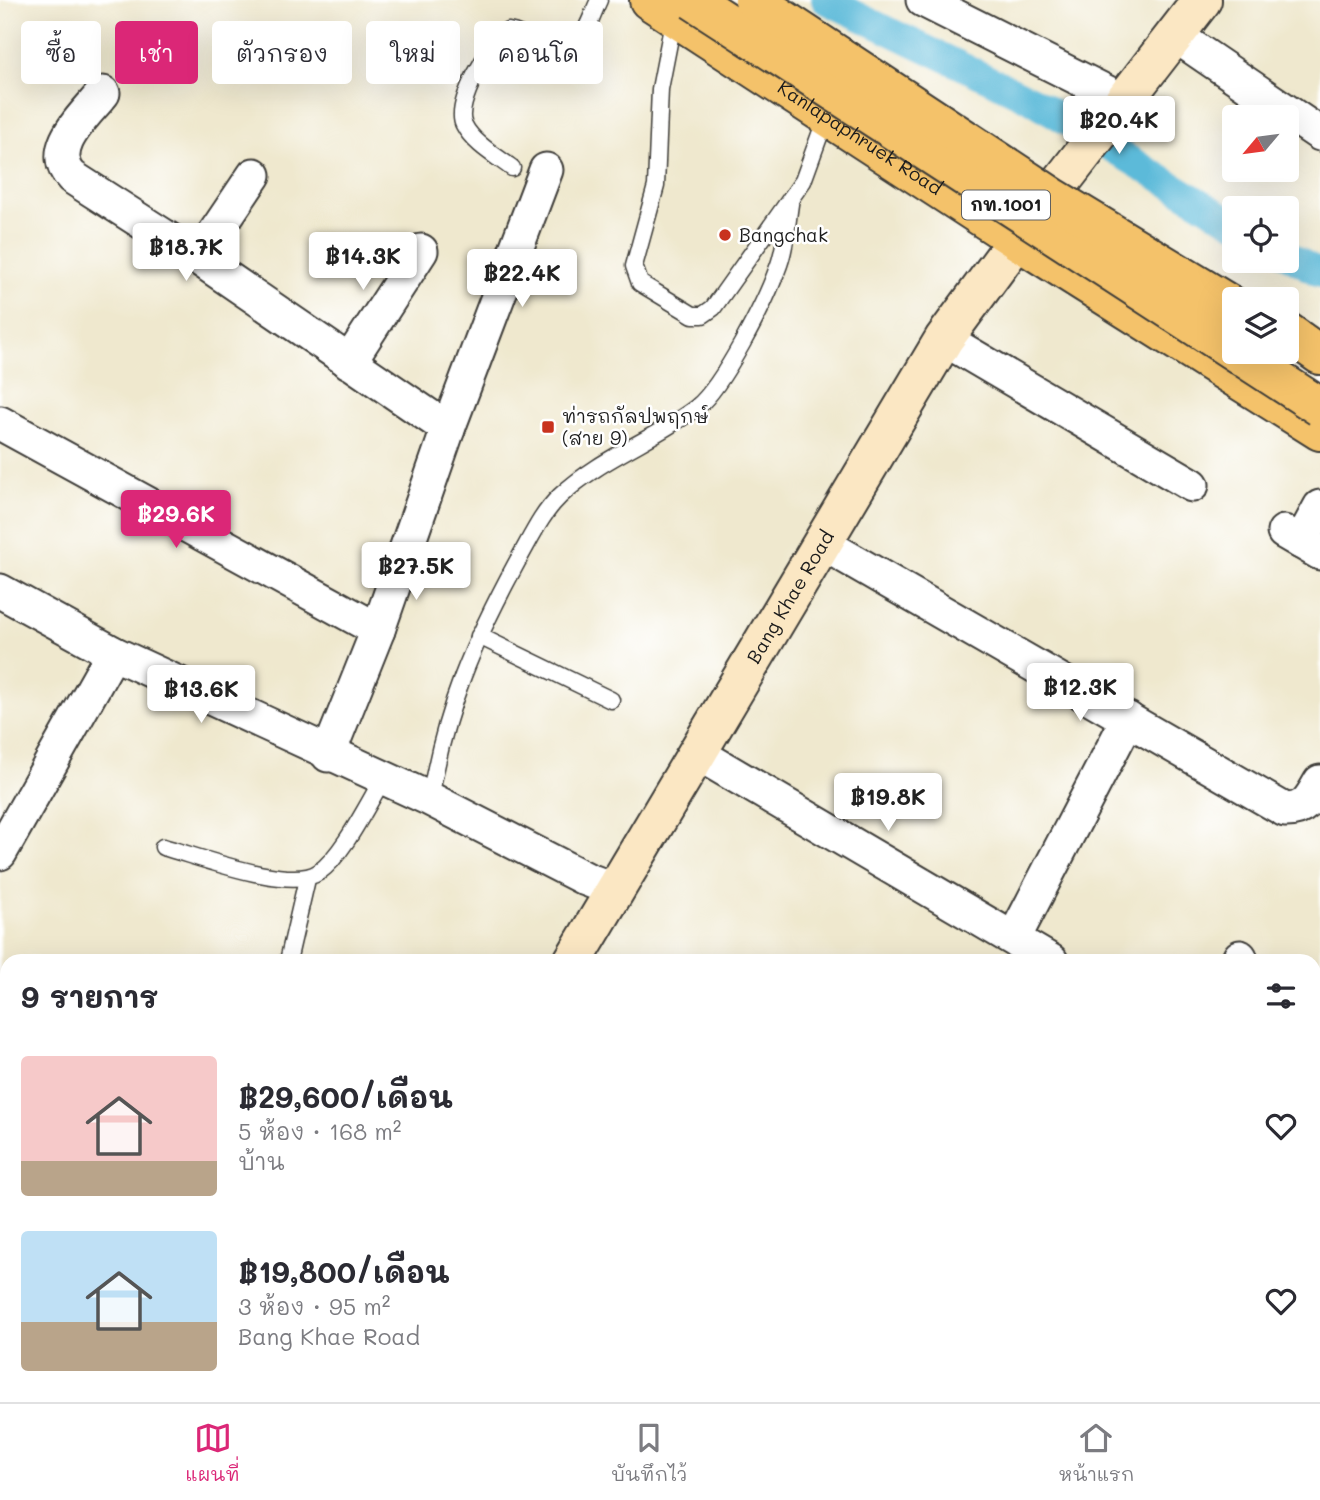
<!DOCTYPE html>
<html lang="th">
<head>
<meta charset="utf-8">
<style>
  :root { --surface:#fff; --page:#f7f7f7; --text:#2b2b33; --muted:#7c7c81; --line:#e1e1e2; --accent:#db2777 }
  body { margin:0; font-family:Mali,"Playpen Sans Thai",sans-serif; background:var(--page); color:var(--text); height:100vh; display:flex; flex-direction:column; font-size:26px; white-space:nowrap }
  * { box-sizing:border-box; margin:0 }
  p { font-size:23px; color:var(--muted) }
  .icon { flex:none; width:38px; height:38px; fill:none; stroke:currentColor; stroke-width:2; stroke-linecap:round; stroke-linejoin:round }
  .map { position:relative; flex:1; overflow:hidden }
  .sheet { position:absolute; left:0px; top:954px; width:1321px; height:450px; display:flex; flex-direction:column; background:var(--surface); border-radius:21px 21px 0 0; box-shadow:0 7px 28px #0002 }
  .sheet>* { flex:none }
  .hud { position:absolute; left:21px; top:21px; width:700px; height:63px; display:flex; gap:14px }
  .needle { width:46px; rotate:241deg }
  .buttons { position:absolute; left:1222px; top:105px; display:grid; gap:14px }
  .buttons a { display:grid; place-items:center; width:77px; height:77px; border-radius:7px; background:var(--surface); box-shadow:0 7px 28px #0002; font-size:35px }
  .price { position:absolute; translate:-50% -60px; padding:0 16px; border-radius:7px; background:#fff; color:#222; font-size:23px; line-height:46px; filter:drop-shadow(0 2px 4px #0008) }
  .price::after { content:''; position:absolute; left:50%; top:42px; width:21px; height:16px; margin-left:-10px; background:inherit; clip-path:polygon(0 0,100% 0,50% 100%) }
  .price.current { background:var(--accent); color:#fff }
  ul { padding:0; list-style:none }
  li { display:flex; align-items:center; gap:21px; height:175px; padding:0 21px }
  li span { display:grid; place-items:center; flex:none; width:196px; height:140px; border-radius:7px; color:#555 }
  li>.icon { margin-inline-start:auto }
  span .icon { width:84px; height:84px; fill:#fffc; stroke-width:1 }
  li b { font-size:30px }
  h2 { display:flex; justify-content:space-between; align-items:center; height:84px; padding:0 21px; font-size:30px }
  .tag { padding:0 24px; border-radius:7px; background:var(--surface); box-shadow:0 7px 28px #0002; font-size:24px; line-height:63px }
  .tag.current { background:var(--accent); color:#fff }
  .tab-bar { display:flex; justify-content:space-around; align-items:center; height:98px; border-top:2px solid var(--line); background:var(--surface); font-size:19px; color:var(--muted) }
  .tab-bar a { display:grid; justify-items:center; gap:4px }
  .tab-bar .current { color:var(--accent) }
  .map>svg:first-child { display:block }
</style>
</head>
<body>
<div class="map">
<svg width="1320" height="1402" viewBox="0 0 1320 1402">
  <rect width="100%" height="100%" fill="#fff"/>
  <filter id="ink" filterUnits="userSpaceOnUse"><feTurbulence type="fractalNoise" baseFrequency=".0143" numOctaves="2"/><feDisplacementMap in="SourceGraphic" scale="14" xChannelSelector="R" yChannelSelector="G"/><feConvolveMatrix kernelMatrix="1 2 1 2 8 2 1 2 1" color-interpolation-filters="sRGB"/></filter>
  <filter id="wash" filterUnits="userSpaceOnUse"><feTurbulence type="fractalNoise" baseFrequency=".00686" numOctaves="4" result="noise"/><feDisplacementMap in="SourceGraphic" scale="28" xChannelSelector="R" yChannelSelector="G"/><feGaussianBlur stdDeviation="1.57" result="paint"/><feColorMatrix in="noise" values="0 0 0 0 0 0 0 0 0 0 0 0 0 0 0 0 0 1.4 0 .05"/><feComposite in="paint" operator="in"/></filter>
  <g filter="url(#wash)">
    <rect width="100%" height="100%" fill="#efe8ce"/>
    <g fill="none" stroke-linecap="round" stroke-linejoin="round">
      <g stroke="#5bbad9" stroke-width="28">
        <path d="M825 0 1032 100 1234 223"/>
        <path d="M1286 254 1320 273"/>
      </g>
    </g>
  </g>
  <g filter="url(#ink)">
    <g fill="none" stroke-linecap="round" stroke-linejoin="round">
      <defs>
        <g id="service">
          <path d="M674 17 660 89 656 186 634 266 640 283 693 315H703L713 308 803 181 827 115"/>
          <path d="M512 168C496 156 473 143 464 125 453 105 490 43 508 31 522 33 530 41 542 47 579 65 587 25 599 0"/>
          <path d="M479 636 611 700"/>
          <path d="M430 799C445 708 473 643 517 562 530 540 541 514 560 496 600 458 654 440 697 407 723 386 765 303 777 270 786 249 787 221 791 198"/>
          <path d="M163 847C197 856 291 892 319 872 343 855 367 805 383 779"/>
          <path d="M288 961 307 879"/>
          <path d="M0 1098 7 1101"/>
        </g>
        <g id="minor">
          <path d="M923 0 1124 101"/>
          <path d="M1176 36 1320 134"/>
          <path d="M103 93C85 116 45 149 72 177L198 258 448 429"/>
          <path d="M198 258 254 175"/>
          <path d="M944 339 1192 485"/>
          <path d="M349 362 421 251"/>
          <path d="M0 423 378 630"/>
          <path d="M1284 532 1320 553"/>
          <path d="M1301 542 1320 507"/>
          <path d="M822 543 1285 810C1305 811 1311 798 1320 782"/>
          <path d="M0 591 113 653 430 799 586 879 615 890"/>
          <path d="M697 753 1051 961"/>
          <path d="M328 755 378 630 448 429 546 170"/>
          <path d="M0 853 113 653"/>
          <path d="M1014 938 1128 719"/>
          <path d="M1238 961 1240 957"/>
          <path d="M1314 1015 1320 1019"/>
          <path d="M1314 1216 1320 1220"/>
          <path d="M0 1272 7 1277"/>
          <path d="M1314 1376 1320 1365"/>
          <path d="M398 1396 408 1402"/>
          <path d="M879 1396 893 1402"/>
          <path d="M1265 1396 1275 1402"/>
          <path d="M1056 1402 1059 1396"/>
        </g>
        <g id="secondary">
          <path d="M1058 186 1202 0"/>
          <path id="s1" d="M573 961 944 339 1017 240"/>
          <path d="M310 1402 314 1396"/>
        </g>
        <g id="primary">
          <path id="s2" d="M649 0 1017 240 1320 431"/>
          <path d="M1286 331 1320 355"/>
        </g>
      </defs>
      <use href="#service" stroke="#3c3b37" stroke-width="19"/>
      <use href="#minor" stroke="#3c3b37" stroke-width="37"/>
      <use href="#secondary" stroke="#3c3b37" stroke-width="42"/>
      <use href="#primary" stroke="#3c3b37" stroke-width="42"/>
      <use href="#service" stroke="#fff" stroke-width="16"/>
      <use href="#minor" stroke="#fff" stroke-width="33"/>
      <use href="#secondary" stroke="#fbe7c3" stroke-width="38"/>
      <use href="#primary" stroke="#f4c26a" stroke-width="38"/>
      <defs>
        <g id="primary-bridge">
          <path d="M693 0 1320 407"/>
          <path d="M754 0 1054 198 1234 307"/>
        </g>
      </defs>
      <use href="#primary-bridge" stroke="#3c3b37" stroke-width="42" stroke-linecap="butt"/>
      <use href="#primary-bridge" stroke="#f4c26a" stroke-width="38"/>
    </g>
  </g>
  <g fill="#c8321e" stroke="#fff" stroke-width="2.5">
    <circle cx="725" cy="235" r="7"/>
    <rect x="541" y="420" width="14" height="14" rx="3.5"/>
  </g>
  <g text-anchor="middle" stroke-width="5" stroke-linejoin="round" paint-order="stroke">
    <rect fill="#fff" stroke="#606060" stroke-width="2" x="962" y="190.5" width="88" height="29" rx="5"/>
    <g font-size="18" font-weight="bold" fill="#1c1c1c">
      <text x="1006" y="211">กท.1001</text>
    </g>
    <g font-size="19" fill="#1c1c1c" stroke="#fff">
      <text dy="7" stroke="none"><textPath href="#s2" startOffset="252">Kanlapaphruek Road</textPath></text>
      <text dy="7" stroke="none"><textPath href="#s1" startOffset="424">Bang Khae Road</textPath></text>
    </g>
    <g font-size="19" fill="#1c1c1c" stroke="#fff" text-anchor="start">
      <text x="739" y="242">Bangchak</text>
      <text x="562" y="423">ท่ารถกัลปพฤกษ์<tspan x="562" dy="22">(สาย 9)</tspan></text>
    </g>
  </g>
</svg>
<div class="buttons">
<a><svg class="needle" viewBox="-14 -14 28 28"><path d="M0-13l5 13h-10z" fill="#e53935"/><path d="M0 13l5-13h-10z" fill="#7c7c81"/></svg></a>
<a><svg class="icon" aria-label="locate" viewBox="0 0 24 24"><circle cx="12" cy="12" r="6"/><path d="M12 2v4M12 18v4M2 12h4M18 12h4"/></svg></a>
<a><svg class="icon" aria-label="layers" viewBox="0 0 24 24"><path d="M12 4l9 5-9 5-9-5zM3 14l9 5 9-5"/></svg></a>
</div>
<b class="price" style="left:1119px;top:156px">฿20.4K</b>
<b class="price" style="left:186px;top:283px">฿18.7K</b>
<b class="price" style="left:363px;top:292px">฿14.3K</b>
<b class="price" style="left:522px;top:309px">฿22.4K</b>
<b class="price current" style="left:176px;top:550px">฿29.6K</b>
<b class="price" style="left:416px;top:602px">฿27.5K</b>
<b class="price" style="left:1080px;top:723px">฿12.3K</b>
<b class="price" style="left:201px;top:725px">฿13.6K</b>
<b class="price" style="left:888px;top:833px">฿19.8K</b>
<div class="hud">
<a class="tag">ซื้อ</a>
<a class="tag current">เช่า</a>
<a class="tag">ตัวกรอง</a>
<a class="tag">ใหม่</a>
<a class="tag">คอนโด</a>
</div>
<section class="sheet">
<h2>9 รายการ<svg class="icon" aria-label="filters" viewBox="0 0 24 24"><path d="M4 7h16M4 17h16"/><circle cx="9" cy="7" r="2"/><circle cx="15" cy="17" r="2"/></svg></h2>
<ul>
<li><span style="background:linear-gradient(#f6c9c9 75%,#b9a48a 0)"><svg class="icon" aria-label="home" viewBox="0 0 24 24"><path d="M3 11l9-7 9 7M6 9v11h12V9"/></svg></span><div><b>฿29,600/เดือน</b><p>5 ห้อง · 168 m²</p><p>บ้าน</p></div><svg class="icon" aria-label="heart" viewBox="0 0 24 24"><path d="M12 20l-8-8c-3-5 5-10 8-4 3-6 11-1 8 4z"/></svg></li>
<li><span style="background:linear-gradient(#bfe0f5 65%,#b9a48a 0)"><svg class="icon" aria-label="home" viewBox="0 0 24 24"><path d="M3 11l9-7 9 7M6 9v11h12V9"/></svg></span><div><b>฿19,800/เดือน</b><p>3 ห้อง · 95 m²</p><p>Bang Khae Road</p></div><svg class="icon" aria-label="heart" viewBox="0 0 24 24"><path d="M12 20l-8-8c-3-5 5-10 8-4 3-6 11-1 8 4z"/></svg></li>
</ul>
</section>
</div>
<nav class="tab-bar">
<a class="current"><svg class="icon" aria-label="map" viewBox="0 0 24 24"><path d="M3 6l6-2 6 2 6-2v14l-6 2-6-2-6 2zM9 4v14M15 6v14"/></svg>แผนที่</a>
<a><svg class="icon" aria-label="saved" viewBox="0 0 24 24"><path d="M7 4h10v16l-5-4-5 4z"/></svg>บันทึกไว้</a>
<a><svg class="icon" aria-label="home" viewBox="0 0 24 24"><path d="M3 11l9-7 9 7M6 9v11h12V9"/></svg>หน้าแรก</a>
</nav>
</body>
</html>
